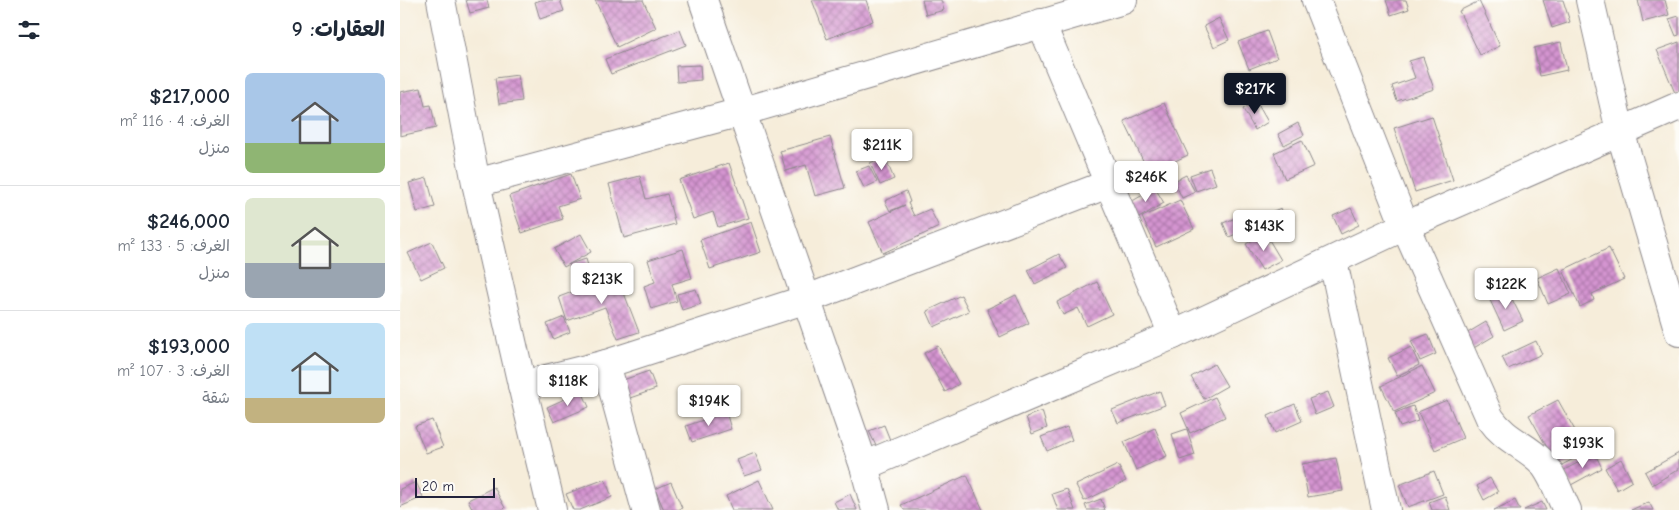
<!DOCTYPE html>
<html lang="ar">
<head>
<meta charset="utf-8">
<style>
  :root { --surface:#fff; --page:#f6f6f7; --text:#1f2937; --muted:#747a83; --line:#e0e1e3; --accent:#111827 }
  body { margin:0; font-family:"Comic Neue","Playpen Sans Arabic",sans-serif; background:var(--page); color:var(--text); direction:rtl; height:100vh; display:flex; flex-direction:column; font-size:19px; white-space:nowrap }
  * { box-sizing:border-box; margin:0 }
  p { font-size:16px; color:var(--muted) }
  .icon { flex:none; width:28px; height:28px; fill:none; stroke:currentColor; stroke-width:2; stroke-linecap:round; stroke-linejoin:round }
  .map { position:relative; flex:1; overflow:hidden; direction:ltr }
  .drawer { display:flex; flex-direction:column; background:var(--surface); width:400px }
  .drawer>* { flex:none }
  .scale { position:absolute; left:15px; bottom:12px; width:80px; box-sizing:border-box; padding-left:5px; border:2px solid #22223b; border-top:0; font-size:14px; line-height:18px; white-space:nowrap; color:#22223b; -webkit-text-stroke:4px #fdfcf7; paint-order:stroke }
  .price { position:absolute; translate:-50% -42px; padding:0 11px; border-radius:5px; background:#fff; color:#222; font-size:16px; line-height:32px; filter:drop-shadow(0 1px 2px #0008) }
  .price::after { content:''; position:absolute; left:50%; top:30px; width:15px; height:11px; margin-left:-8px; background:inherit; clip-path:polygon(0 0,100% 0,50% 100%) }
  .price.on { background:var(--accent); color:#fff }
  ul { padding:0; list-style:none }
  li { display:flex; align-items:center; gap:15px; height:125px; padding:0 15px }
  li+li { border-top:1px solid var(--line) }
  li span { display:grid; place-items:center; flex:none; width:140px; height:100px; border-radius:8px; color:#555 }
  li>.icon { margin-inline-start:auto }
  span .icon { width:60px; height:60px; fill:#fffc; stroke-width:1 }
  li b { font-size:21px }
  h2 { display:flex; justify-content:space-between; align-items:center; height:60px; padding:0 15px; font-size:21px }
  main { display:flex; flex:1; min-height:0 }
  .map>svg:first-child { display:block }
</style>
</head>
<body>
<main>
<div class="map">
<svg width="1279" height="510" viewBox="0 0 1279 510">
  <defs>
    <pattern id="building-cross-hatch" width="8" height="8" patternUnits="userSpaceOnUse" patternTransform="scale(1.25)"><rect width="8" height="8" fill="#d494d0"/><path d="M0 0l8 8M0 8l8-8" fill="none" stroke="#ac78aa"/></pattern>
  </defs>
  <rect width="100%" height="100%" fill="#fdfcf7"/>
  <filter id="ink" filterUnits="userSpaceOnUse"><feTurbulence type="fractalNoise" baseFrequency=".02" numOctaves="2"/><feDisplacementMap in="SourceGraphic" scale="10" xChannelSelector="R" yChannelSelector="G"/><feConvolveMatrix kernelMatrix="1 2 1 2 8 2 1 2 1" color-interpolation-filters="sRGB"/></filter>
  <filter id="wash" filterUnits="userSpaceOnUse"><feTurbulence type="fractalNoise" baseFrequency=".0096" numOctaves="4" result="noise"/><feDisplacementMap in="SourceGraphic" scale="20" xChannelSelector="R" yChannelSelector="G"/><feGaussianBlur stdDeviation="1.12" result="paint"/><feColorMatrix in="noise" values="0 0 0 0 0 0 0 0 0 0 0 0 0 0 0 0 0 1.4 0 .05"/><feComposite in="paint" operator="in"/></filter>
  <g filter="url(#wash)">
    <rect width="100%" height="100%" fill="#f6edda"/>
    <g id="blocks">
      <g fill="url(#building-cross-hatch)">
        <path d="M66 0H87L89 8 70 13Z"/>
        <path d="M141 0H160L164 11 140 19 135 2Z"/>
        <path d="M195 0H243L256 28 217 47Z"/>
        <path d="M412 0H466L473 21 427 39Z"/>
        <path d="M522 0H541L544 10 526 15Z"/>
        <path d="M986 0H1006L1009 9 991 15Z"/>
        <path d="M1143 0H1163L1170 22 1152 28Z"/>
        <path d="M1238 0H1265L1269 15 1243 22Z"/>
        <path d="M1079 1 1100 46 1080 55 1059 11Z"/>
        <path d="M1279 16V35L1276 36 1269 19Z"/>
        <path d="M819 18 829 40 814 47 804 26Z"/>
        <path d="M280 30 286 45 211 74 205 59Z"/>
        <path d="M867 31 877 58 849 69 838 42Z"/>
        <path d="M1161 42 1167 70 1140 76 1134 48Z"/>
        <path d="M1279 42V92L1275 93 1257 50Z"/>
        <path d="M1023 57 1034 89 997 101 992 86 1015 78 1009 61Z"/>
        <path d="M300 65 301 80 277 82 276 66Z"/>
        <path d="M118 75 122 101 99 104 95 78Z"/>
        <path d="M21 88 25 106 31 105 36 128 0 136V92Z"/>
        <path d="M856 101 868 122 855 130 843 109Z"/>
        <path d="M764 103 788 155 749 173 724 121Z"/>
        <path d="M1032 116 1053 180 1015 192 994 128Z"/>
        <path d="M898 123 904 135 884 145 878 134Z"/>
        <path d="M430 137 445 188 415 196 406 165 386 171 380 151Z"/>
        <path d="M902 140 914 166 885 179 874 153Z"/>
        <path d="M485 157 494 179 480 185 470 163Z"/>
        <path d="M329 163 348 218 318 227 313 212 293 219 279 180Z"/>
        <path d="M469 166 477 182 464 188 456 171Z"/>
        <path d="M810 168 816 184 796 191 790 175Z"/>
        <path d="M171 174 180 199 158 206 163 219 122 233 109 196Z"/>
        <path d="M786 175 795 192 782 198 774 181Z"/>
        <path d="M240 176 246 199 267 194 275 224 224 238 209 184Z"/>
        <path d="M27 178 35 207 17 212 9 183Z"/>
        <path d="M755 188 764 203 737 219 729 203Z"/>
        <path d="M506 191 510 202 508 203 514 216 530 209 539 227 483 253 469 222 505 205 490 211 485 201Z"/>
        <path d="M780 200 794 229 756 247 742 217Z"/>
        <path d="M881 208 889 228 874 234 866 214Z"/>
        <path d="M951 208 959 225 941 234 933 216Z"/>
        <path d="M838 217 843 231 829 237 823 223Z"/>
        <path d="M351 222 361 252 310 269 300 240Z"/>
        <path d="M865 233 881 260 862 270 846 244Z"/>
        <path d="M181 234 191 252 164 267 154 249Z"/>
        <path d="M32 242 44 268 21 279 8 253Z"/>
        <path d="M1209 248 1224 279 1192 294 1194 300 1180 307 1163 270Z"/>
        <path d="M283 249 292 278 272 284 277 301 251 309 244 286 255 282 248 260Z"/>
        <path d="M659 254 667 268 635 284 628 270Z"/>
        <path d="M186 259 192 279 175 285 169 264Z"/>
        <path d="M1159 268 1171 294 1148 304 1137 278Z"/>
        <path d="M217 275 239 332 218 339 205 307 167 321 159 297Z"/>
        <path d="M697 282 712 314 687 326 678 308 663 315 657 302Z"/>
        <path d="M296 289 301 304 282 310 277 294Z"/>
        <path d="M1107 289 1123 321 1104 330 1089 298Z"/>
        <path d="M561 295 569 311 534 327 527 311Z"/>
        <path d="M616 295 629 323 600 337 587 309Z"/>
        <path d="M164 317 170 332 153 339 147 324Z"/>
        <path d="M1086 322 1094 336 1072 349 1064 335Z"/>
        <path d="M1028 334 1036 354 1020 361 1011 341Z"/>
        <path d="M1136 341 1142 354 1108 369 1102 357Z"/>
        <path d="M538 346 559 384 545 392 524 353Z"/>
        <path d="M1011 347 1019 365 997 376 988 358Z"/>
        <path d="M814 364 827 386 804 399 791 377Z"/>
        <path d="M1022 366 1035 393 994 412 981 386Z"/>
        <path d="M249 371 256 389 227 399 220 381Z"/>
        <path d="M182 391 189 407 154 422 147 407Z"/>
        <path d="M760 391 765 405 718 423 712 410Z"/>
        <path d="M928 392 934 407 915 415 909 399Z"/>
        <path d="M815 397 825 417 790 433 781 413Z"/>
        <path d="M1047 400 1063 438 1035 450 1018 412Z"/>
        <path d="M1158 400 1187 452 1158 467 1129 415Z"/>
        <path d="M895 404 902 421 875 433 868 416Z"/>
        <path d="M1013 406 1018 421 1000 427 995 413Z"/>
        <path d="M642 411 647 428 632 434 626 417Z"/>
        <path d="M326 412 331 429 292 442 286 426Z"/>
        <path d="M32 420 43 447 26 453 15 426Z"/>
        <path d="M484 425 490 440 476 446 469 431Z"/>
        <path d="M667 427 672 440 647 451 641 437Z"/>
        <path d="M755 428 767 456 736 470 724 442Z"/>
        <path d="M787 429 795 455 780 460 772 434Z"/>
        <path d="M355 453 362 470 344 476 337 460Z"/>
        <path d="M1279 453V469L1252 485 1245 472Z"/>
        <path d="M1195 454 1202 468 1171 485 1164 470Z"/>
        <path d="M936 458 943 491 908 497 902 464Z"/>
        <path d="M1221 459 1232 481 1217 490 1205 468Z"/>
        <path d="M718 465 726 481 684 501 676 485Z"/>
        <path d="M1034 471 1043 494 1008 507 999 485Z"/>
        <path d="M567 475 583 510H504L501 505Z"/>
        <path d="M1090 478 1098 492 1084 500 1077 486Z"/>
        <path d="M205 479 212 497 180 510H173L166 494Z"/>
        <path d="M359 480 373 510H332L326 496Z"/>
        <path d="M16 482 23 497 0 507V489Z"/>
        <path d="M271 482 282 508 278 510H264L255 489Z"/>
        <path d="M94 487 105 508 103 510H73L68 500Z"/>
        <path d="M667 489 675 510H658L652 494Z"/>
        <path d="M450 494 457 510H438L434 502Z"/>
        <path d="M1045 496 1050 510H1032L1029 502Z"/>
        <path d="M701 499 705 510H687L685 505Z"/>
        <path d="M1115 500 1120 510H1094Z"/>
        <path d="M1142 502 1146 510H1124Z"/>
        <path d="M1249 502 1253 510H1231Z"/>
      </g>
    </g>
  </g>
  <g filter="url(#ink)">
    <use href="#blocks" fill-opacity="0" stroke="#8c888a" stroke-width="1"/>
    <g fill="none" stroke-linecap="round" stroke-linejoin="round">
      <defs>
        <g id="street">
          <path d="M41 0 76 183 122 385 152 510"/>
          <path d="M303 0 464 466 476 510"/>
          <path d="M916 0 1005 226 1090 418C1106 441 1124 444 1141 461 1153 474 1159 494 1167 510"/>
          <path d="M1190 0 1220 131 1279 332"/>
          <path d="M641 23 773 335"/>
          <path d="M76 183 341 112 723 0"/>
          <path d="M933 261 986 510"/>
          <path d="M206 364 246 510"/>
          <path d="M122 385 206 364 407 299 708 184"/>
          <path d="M464 466 773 335 1005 226 1279 106"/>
        </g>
      </defs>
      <use href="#street" stroke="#8c888a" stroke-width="30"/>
      <use href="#street" stroke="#fff" stroke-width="28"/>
    </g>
  </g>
</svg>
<div class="scale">20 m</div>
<b class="price on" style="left:855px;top:115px">$217K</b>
<b class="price" style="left:482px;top:171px">$211K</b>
<b class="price" style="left:746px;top:203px">$246K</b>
<b class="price" style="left:864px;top:252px">$143K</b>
<b class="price" style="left:202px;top:305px">$213K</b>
<b class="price" style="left:1106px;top:310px">$122K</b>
<b class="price" style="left:168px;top:407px">$118K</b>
<b class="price" style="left:309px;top:427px">$194K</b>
<b class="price" style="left:1183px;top:469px">$193K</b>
</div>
<section class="drawer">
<h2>العقارات: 9<svg class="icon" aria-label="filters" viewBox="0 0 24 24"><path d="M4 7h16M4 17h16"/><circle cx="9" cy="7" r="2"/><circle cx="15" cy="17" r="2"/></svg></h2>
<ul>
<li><span style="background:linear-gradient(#a9c7e8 70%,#8fb573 0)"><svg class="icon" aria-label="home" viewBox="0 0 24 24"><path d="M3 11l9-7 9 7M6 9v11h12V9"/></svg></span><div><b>$217,000</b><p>الغرف: 4 · 116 m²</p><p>منزل</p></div></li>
<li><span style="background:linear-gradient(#dfe7d0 65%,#9aa5b1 0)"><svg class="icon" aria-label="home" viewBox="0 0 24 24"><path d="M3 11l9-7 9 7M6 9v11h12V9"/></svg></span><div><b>$246,000</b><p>الغرف: 5 · 133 m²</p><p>منزل</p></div></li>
<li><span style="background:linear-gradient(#bfe0f5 75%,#c2b280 0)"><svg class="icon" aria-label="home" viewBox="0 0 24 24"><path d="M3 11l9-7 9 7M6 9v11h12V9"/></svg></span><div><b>$193,000</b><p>الغرف: 3 · 107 m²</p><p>شقة</p></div></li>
</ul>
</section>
</main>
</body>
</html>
